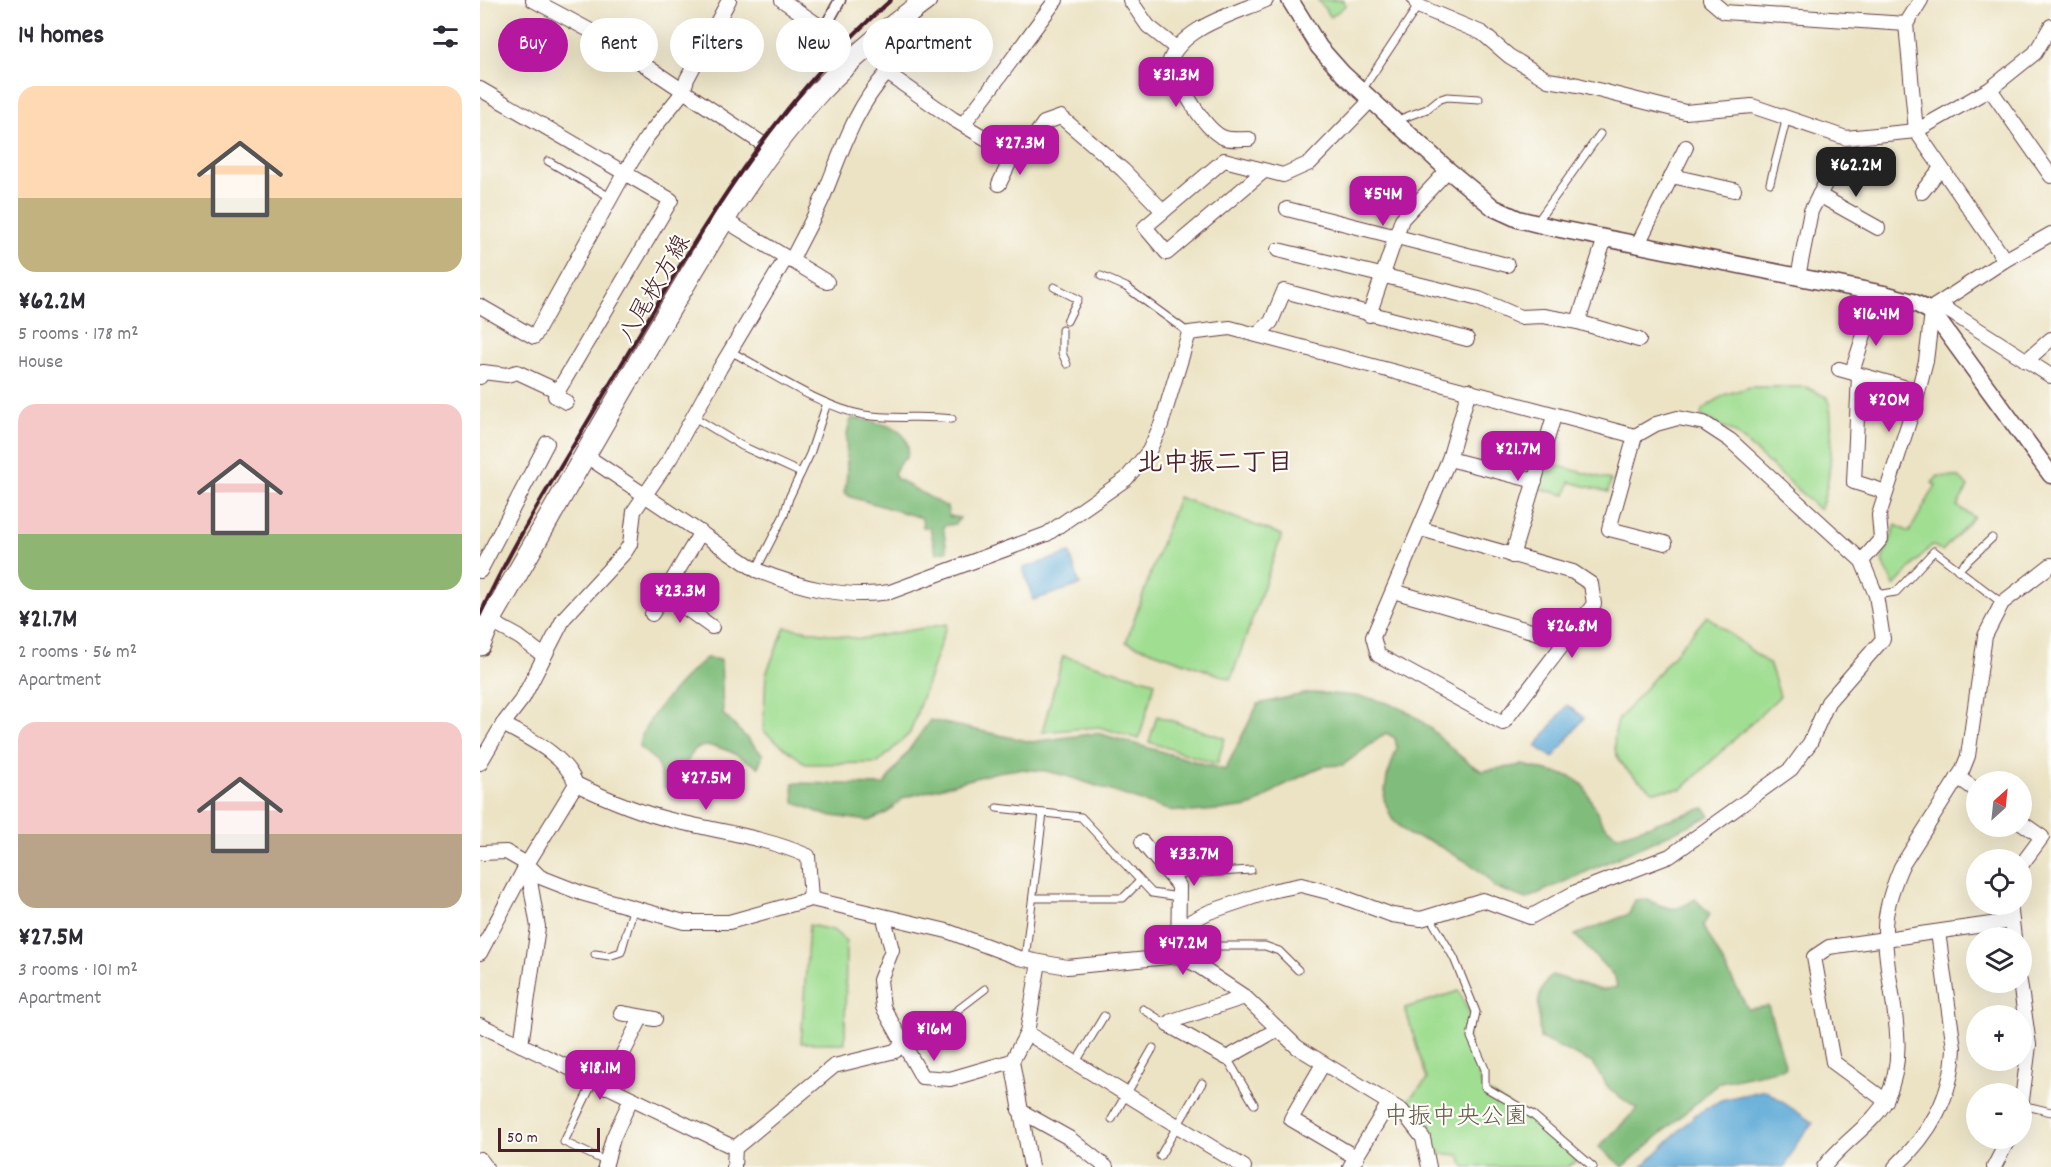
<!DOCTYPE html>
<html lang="en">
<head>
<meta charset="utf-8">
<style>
  :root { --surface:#fff; --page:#f7f7f7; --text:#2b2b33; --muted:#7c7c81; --accent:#b5179e }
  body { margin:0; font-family:Dekko,"Klee One",sans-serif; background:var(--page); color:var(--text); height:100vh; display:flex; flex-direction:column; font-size:22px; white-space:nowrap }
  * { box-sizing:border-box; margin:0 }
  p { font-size:20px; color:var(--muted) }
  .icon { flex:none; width:33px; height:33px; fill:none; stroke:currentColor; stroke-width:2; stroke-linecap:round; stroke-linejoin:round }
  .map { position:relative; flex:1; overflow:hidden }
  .sheet { display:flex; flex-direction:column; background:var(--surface); width:480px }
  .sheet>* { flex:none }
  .top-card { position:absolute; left:18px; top:18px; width:570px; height:54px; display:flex; gap:12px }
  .needle { width:39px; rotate:27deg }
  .controls { position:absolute; left:1486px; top:771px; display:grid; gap:12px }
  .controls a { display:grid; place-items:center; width:66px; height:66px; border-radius:50%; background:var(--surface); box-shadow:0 6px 24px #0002; font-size:30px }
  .scale { position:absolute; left:18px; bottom:15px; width:102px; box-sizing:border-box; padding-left:6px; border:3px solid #4a1f2b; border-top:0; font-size:16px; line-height:21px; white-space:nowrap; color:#4a1f2b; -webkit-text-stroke:4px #fdfcf7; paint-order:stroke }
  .price { position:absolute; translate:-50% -51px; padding:0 14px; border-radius:12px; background:var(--accent); color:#fff; font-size:20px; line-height:39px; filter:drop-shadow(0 2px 3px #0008) }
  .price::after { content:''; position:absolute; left:50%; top:36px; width:18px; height:14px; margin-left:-9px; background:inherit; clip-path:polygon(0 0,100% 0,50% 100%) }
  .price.active { background:#222; color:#fff }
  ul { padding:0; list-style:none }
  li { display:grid; align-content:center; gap:12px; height:318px; padding:0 18px }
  li span { display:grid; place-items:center; height:186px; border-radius:18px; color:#555 }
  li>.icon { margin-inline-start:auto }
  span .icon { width:108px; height:108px; fill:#fffc; stroke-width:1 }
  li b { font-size:26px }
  h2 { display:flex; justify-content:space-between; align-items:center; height:72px; padding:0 18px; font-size:26px }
  .chip { padding:0 21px; border-radius:27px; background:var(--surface); box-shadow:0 6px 24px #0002; font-size:21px; line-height:54px }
  .chip.active { background:var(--accent); color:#fff }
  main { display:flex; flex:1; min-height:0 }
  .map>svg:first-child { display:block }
</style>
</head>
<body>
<main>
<section class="sheet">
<h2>14 homes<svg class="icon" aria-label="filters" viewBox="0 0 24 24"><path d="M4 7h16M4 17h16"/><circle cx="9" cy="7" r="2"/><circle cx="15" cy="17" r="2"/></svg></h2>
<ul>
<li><span style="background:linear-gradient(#ffd9b3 60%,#c2b280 0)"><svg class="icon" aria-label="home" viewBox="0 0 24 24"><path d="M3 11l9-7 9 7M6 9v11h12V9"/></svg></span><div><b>¥62.2M</b><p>5 rooms · 178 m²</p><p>House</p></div></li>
<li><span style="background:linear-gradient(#f6c9c9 70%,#8fb573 0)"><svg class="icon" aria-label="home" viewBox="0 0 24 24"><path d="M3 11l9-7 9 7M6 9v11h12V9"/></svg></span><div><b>¥21.7M</b><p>2 rooms · 56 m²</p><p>Apartment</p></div></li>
<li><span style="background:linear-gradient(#f6c9c9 60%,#b9a48a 0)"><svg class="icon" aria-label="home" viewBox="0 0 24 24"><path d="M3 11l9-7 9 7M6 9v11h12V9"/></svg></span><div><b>¥27.5M</b><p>3 rooms · 101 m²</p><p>Apartment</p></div></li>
</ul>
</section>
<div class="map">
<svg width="1571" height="1167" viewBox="0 0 1571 1167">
  <rect width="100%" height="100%" fill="#fdfcf7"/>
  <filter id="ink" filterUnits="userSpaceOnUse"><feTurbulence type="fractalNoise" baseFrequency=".0167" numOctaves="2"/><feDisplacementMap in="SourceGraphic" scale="12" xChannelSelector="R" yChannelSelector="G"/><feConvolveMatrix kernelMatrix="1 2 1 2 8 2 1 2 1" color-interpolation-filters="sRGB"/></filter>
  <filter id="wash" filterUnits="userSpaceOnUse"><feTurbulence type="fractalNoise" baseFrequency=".008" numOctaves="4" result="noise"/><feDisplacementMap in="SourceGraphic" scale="24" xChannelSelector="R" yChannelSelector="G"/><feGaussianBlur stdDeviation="1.35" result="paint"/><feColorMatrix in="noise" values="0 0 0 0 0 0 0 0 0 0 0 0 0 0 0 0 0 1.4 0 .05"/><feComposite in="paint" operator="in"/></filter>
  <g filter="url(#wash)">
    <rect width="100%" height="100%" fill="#ece3c4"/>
    <g fill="#a0de92" stroke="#757e5e" stroke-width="1.5">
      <path d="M838 0H862L866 5 851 17Z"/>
      <path d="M1270 387H1326L1348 398C1355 425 1351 484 1340 510L1254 432 1221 416 1222 410 1244 395Z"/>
      <path d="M1063 462 1131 480 1128 492 1090 482 1086 495 1056 488Z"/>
      <path d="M1458 476 1479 477 1488 487 1477 506 1494 517 1462 551 1452 545 1414 586 1402 560 1416 525 1429 532 1456 485 1452 483Z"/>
      <path d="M698 497 802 535 751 679 646 642Z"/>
      <path d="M1227 616 1290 665 1300 696 1202 789 1173 791C1144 769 1126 759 1138 720Z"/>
      <path d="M467 624 430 733 398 763 326 764 283 731 286 674 305 627 380 639Z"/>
      <path d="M583 656 675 682 659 739 619 727 562 732Z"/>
      <path d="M677 716 745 738 737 764 669 742Z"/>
      <path d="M329 925 353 930 366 941 365 1043H321Z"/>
      <path d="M979 991 992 1019 988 1032 989 1046 1003 1089 1052 1119 1097 1161 1087 1167H984L980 1155 954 1153 924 1104 947 1080 925 1008Z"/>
    </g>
    <g fill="#80bd7c" stroke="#656e54" stroke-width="1.5">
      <path d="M372 418C395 422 435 425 427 457L420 463 414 473 417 479 467 507 469 516 480 518 475 524 463 526 467 551 456 553 450 528 443 527 442 518 371 497 364 493C372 468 360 442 372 418Z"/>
      <path d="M226 658 241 660 243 714 283 755 278 767C260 757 235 739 215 749L189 790 184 787 177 762 159 747C160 722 207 674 226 658Z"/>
      <path d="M828 693C871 695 910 695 945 724 965 740 979 759 1002 771L1043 765 1092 777 1104 786 1122 823 1137 836 1224 808 1230 816 1046 899 1014 887 1008 878 989 863 950 841 929 835 912 819 904 799 907 777 917 748 915 738 906 733 863 765 843 766 802 786 774 805 763 808 711 812 688 810 587 776 566 771 539 769 517 772 423 798 408 812 389 821 345 815 314 802 313 783 404 785 450 720 552 742 617 733 745 770 778 704Z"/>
      <path d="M1165 899C1189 909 1193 914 1215 899L1230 914 1223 925 1268 1009 1288 1006 1306 1068 1240 1082 1143 1167 1119 1147 1157 1109 1130 1090 1112 1063 1060 1038C1059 1014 1053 993 1072 975L1122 990 1137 987 1135 977 1095 935 1149 914 1155 900Z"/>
    </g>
    <g fill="#5eaad7" stroke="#546481" stroke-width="1.5">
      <path d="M590 553 600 585 553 600 543 568Z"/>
      <path d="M1087 705 1104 718 1073 758 1056 746Z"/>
      <path d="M1285 1090 1333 1123 1318 1141 1305 1167H1162L1215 1115 1241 1100Z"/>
    </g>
  </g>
  <g filter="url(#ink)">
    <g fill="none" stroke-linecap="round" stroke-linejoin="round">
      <defs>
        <g id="service">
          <path d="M882 90 938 6"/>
          <path d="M915 121 947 109 958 100 967 97 999 99"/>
          <path d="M68 161 130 197"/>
          <path d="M1290 183 1307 117"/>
          <path d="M1057 222 1120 134"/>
          <path d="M621 276 646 287 709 333"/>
          <path d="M574 287 598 299 587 321"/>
          <path d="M582 330V353L587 364"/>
          <path d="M250 351C290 372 340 407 384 415 413 420 442 415 472 419"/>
          <path d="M214 417 262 446 321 473"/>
          <path d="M276 570 304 515 309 498 330 454 347 403"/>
          <path d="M1478 570 1512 538"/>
          <path d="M1396 595 1416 592 1454 551 1522 603"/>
          <path d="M517 808 601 817 672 893 699 897"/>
          <path d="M690 875 771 870"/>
          <path d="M553 898H643L660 881"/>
          <path d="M950 917 974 958 996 1012 991 1037 1005 1069V1087L1053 1115 1113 1167"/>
          <path d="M698 946H785L799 951 818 970"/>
          <path d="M115 954 129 956 141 952 153 910"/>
          <path d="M545 959 563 813"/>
          <path d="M663 1009 688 1025"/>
          <path d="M427 1047 440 1044 454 1028 505 989"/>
          <path d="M747 1058 774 1104"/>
          <path d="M596 1062 624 1016"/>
          <path d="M114 1080 84 1142 127 1162"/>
          <path d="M1542 1105 1571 1112"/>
          <path d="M632 1119 673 1048"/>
          <path d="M680 1156 722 1083"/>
        </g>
        <path id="pedestrian" d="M341 27H345L360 0"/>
        <g id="minor">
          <path d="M53 0 124 38 292 150"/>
          <path d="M302 0 341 27"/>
          <path d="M650 0 668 26 696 48"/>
          <path d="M935 0 938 6 1002 33 1029 56 1068 80 1098 85 1205 112 1272 106 1366 138 1436 131 1510 89 1555 53 1571 26"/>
          <path d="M1230 0 1244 12 1426 24 1441 0"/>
          <path d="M1426 24 1436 131 1525 260"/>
          <path d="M387 46 406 62 407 73 473 119 539 158 564 123 581 117 643 170 683 211"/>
          <path d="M0 89 191 200 78 391 37 372 27 375 3 372 0 377"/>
          <path d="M1510 89 1571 176"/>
          <path d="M483 124C516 84 544 41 576 0"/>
          <path d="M769 139C761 139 752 140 745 138 724 132 699 82 689 63 701 27 754 14 786 0"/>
          <path d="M784 171 687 253 665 227 744 160 803 175 830 163 891 100"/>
          <path d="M1192 176 1254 190"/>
          <path d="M519 184 533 155"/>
          <path d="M1442 192 1461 168"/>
          <path d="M1339 195 1398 228"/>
          <path d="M807 209 1027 265"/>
          <path d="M243 219 347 282"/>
          <path d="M1158 244 1206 147"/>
          <path d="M798 250 999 299 1040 317 1063 316 1098 322 1159 340"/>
          <path d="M311 261C322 239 334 218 344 195 362 151 374 109 407 73"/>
          <path d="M1318 277 1331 211 1345 184"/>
          <path d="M0 306 54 337 145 172 167 137 203 92 207 79 249 0"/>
          <path d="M1455 306 1466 309 1571 376"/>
          <path d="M889 315 922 219 968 170"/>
          <path d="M1098 322 1125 238"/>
          <path d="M777 335 791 322 804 291 987 339"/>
          <path d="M1546 361 1571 339"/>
          <path d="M1359 369 1438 391"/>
          <path d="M1372 372 1391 313"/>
          <path d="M1379 375 1374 482 1406 492"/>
          <path d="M78 391 75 396 86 402"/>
          <path d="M105 455 276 570C319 587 364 599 410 592L567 534 646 479 669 451 681 425 709 333 750 328 1155 436"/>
          <path d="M969 459 1055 481"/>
          <path d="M941 529 1093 572 1111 584 1114 604 1023 723 898 655 893 637 969 459 989 390"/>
          <path d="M1032 556 1074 416"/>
          <path d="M1382 561 1401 539 1399 515 1436 400 1446 361 1452 312 1455 306 1525 260 1571 234"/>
          <path d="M0 571 67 443"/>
          <path d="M913 591 1086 641"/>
          <path d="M186 594 232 627"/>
          <path d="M172 614 221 532"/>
          <path d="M10 621 39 637 64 656"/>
          <path d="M23 724C51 740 84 754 96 784 127 799 157 812 191 820 237 831 284 837 328 856L331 899 467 931 539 958 587 967 698 956 717 965 765 997 817 1047 922 1111 943 1138 949 1167"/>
          <path d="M0 763 23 724 43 698 84 618 145 552 150 544 154 511 191 457 240 368 306 258"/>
          <path d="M1478 777 1497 791"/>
          <path d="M1542 823 1562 837 1542 864"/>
          <path d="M662 842 699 886 698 956"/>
          <path d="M0 853 26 852 47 864 60 877 101 893 204 922H249L331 899"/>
          <path d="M1530 904 1534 938"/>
          <path d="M404 918 412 950 400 980 403 1007 442 1077 470 1079 532 1061 547 1033 559 962"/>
          <path d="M698 928 729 912 791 891 821 885 852 893 912 915 941 919 1003 900 1050 917 1096 892 1190 856 1311 769 1330 743 1348 702 1403 639 1396 595 1382 561 1250 440 1224 423 1198 418 1176 424 1155 436 1129 529 1185 543"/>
          <path d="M0 953 47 864 96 784"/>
          <path d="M1540 982 1549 1045 1542 1100"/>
          <path d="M765 997 692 1021 688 1025 747 1058 798 1029"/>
          <path d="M141 1013 175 1019"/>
          <path d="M0 1025 255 1148 254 1167"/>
          <path d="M547 1033 764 1167"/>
          <path d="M41 1045 58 927 47 864"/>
          <path d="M532 1061 551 1167"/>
          <path d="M843 1064 811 1119 877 1158"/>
          <path d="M126 1087 161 1018"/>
          <path d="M1406 1101 1353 1062 1334 957 1349 947 1532 921"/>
          <path d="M539 1110 589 1138 626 1167"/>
          <path d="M255 1148 354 1066 415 1051 423 1043"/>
          <path d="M0 1159 6 1167"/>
          <path d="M125 1167 133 1138 151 1099"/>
          <path d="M870 1167 909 1103"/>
          <path d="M1344 1167C1362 1142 1394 1124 1406 1100 1433 1044 1404 987 1405 929 1405 909 1413 886 1421 867L1482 771 1488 756 1505 636 1522 603 1571 565"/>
          <path d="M1415 1167C1450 1134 1472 1097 1474 1048L1458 932"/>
          <path d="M1514 1167 1529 1138"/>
        </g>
        <path id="tertiary" d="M810 0 839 47 863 74 968 170 1014 208 1038 219 1070 227 1404 294 1433 302 1452 312 1571 475"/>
        <path id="primary" d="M0 645 10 621C68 520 125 419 184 319 231 240 277 159 340 91 372 57 409 28 446 0"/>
      </defs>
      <use href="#service" stroke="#623c42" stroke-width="9"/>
      <use href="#pedestrian" stroke="#623c42" stroke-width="13"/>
      <use href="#minor" stroke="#623c42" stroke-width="16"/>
      <use href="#tertiary" stroke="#623c42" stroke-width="19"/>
      <use href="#primary" stroke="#623c42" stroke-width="23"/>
      <use href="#service" stroke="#fff" stroke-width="7"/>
      <use href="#pedestrian" stroke="#fff" stroke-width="10"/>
      <use href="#minor" stroke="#fff" stroke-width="14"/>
      <use href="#tertiary" stroke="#fff" stroke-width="16"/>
      <use href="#primary" stroke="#fff" stroke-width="21"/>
      <path stroke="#4a1f2b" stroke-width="4" d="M0 615C35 538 82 466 124 394 207 253 286 109 411 0"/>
    </g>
  </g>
  <g text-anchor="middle" stroke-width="4.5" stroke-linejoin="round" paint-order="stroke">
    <g font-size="24" fill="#4a1f2b" stroke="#fdfcf7">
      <text transform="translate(173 288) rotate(-60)" y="8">八尾枚方線</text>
    </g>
    <g font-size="24" fill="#64584a" stroke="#fdfcf7">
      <text x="976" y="1123">中振中央公園</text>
    </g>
    <g font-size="26" font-weight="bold" fill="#4a1f2b" stroke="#fdfcf7">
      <text x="735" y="470">北中振二丁目</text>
    </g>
  </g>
</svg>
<div class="controls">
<a><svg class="needle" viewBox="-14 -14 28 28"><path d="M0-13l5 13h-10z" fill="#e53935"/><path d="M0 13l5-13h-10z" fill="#7c7c81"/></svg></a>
<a><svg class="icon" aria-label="locate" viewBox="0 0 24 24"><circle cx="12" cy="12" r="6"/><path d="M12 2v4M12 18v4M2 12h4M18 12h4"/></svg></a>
<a><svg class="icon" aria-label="layers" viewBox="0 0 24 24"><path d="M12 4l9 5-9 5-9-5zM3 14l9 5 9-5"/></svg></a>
<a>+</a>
<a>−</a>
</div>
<div class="scale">50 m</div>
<b class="price" style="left:696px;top:108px">¥31.3M</b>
<b class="price" style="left:540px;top:176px">¥27.3M</b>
<b class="price active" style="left:1376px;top:198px">¥62.2M</b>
<b class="price" style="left:903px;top:227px">¥54M</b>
<b class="price" style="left:1396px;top:347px">¥16.4M</b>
<b class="price" style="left:1409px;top:433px">¥20M</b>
<b class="price" style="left:1038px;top:482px">¥21.7M</b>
<b class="price" style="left:200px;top:624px">¥23.3M</b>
<b class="price" style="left:1092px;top:659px">¥26.8M</b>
<b class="price" style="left:226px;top:811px">¥27.5M</b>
<b class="price" style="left:714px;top:887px">¥33.7M</b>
<b class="price" style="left:703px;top:976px">¥47.2M</b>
<b class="price" style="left:454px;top:1062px">¥16M</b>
<b class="price" style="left:120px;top:1101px">¥18.1M</b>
<div class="top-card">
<a class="chip active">Buy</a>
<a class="chip">Rent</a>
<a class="chip">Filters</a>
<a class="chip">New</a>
<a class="chip">Apartment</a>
</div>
</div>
</main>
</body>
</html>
